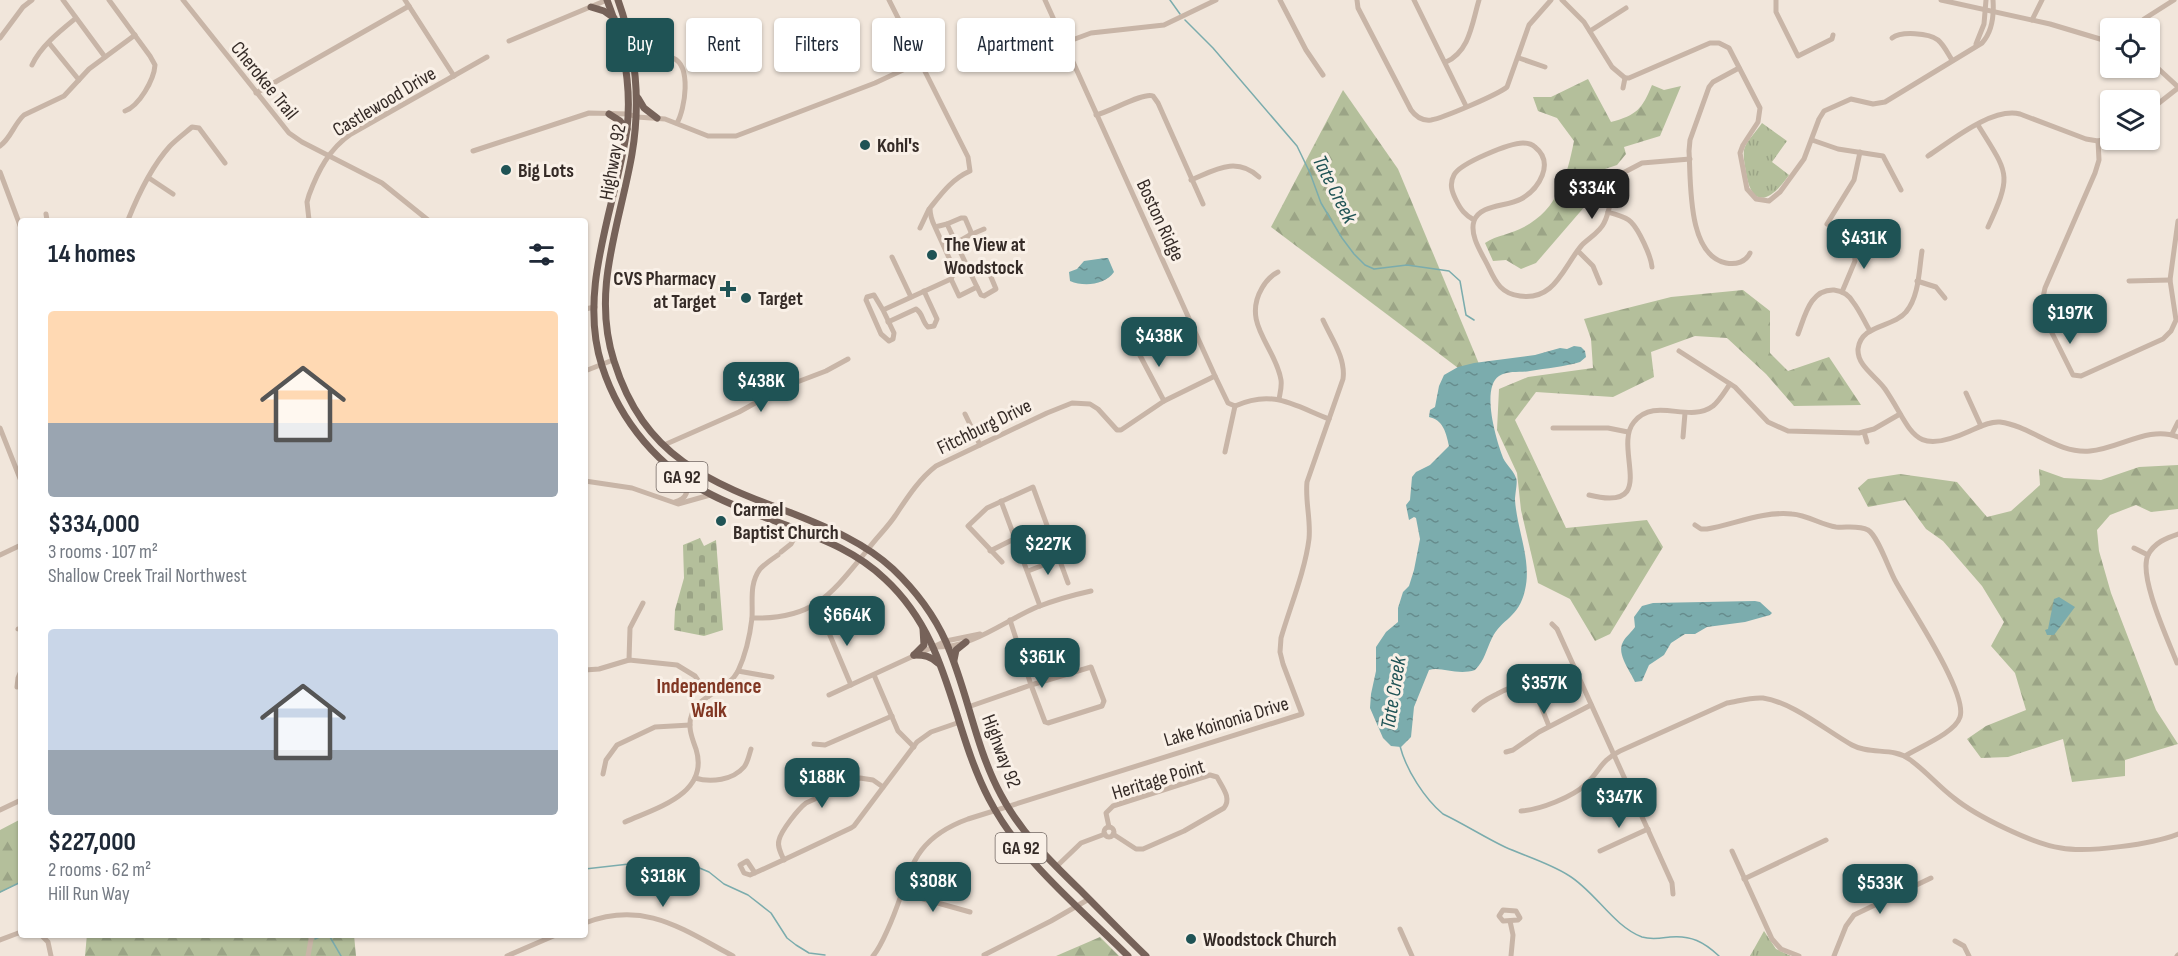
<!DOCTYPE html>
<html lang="en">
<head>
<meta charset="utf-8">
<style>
  :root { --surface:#fff; --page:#f2f2f3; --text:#1f2937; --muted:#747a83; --accent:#1f5355 }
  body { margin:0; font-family:"Sofia Sans Condensed",sans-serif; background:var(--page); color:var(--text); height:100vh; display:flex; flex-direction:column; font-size:22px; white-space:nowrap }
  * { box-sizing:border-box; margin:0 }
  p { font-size:20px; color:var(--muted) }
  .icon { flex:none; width:33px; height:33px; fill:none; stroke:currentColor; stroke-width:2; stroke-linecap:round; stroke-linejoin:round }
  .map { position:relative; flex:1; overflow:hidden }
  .panel { position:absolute; left:18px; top:218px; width:570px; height:720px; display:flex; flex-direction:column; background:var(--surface); border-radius:6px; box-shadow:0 2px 4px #0004 }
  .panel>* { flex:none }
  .banner { position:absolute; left:606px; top:18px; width:570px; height:54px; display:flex; gap:12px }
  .buttons { position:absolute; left:2100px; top:18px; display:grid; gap:12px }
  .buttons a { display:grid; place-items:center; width:60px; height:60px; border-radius:6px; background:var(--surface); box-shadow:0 2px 4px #0004; font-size:30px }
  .price { position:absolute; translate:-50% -51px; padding:0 14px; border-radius:12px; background:var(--accent); color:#fff; font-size:20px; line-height:39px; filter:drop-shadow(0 2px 3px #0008) }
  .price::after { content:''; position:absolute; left:50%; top:36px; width:18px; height:14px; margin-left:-9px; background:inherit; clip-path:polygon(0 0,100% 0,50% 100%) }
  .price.active { background:#222; color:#fff }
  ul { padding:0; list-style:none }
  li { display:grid; align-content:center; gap:12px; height:318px; padding:0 30px }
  li span { display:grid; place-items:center; height:186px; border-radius:6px; color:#555 }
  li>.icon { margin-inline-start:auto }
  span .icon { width:108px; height:108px; fill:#fffc; stroke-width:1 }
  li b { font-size:26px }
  h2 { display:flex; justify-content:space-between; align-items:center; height:72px; padding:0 30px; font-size:26px }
  .chip { padding:0 21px; border-radius:6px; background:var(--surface); box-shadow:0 2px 4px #0004; font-size:21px; line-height:54px }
  .chip.active { background:var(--accent); color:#fff }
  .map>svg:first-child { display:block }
</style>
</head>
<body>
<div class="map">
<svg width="2178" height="956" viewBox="0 0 2178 956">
  <defs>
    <pattern id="grass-tufts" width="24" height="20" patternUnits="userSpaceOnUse" patternTransform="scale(1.5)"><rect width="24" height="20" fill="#b4bf9b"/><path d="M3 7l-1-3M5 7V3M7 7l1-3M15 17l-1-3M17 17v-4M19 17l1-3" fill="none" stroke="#9ba486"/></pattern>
    <pattern id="forest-firs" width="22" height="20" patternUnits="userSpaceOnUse" patternTransform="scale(1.5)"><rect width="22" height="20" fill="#b4bf9b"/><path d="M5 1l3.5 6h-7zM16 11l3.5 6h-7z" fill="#9ba486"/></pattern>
    <pattern id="cemetery-stones" width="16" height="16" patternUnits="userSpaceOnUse" patternTransform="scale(1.5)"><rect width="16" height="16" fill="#b4bf9b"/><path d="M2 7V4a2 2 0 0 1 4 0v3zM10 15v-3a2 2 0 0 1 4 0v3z" fill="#9ba486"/></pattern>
    <pattern id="water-ripples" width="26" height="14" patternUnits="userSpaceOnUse" patternTransform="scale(1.5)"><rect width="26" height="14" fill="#7bacad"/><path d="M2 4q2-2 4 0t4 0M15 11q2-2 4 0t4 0" fill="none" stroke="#668c8d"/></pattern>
  </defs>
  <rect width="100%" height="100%" fill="#f1e6db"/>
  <g fill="url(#grass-tufts)">
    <path d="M1762 123 1787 141 1772 162 1789 175C1773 198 1753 213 1746 173 1745 166 1743 158 1744 150 1746 141 1757 131 1762 123Z"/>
    <path d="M1764 931 1776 949 1791 956H1750Z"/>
  </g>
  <g fill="url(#forest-firs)">
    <path d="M1588 79 1611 122C1637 115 1642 109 1652 85L1664 90 1681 86 1660 136 1624 147 1626 154 1617 165 1599 171 1594 177 1586 205 1536 263 1521 269 1506 260 1493 261 1485 243C1497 235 1512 234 1524 227 1558 209 1567 176 1574 141L1557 118 1538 111 1533 97H1551Z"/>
    <path d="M1343 90 1398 169 1489 388 1486 389 1271 227Z"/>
    <path d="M1743 290 1770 311V353L1788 371 1829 357 1861 405 1794 406 1766 374 1727 338 1695 336 1651 352 1654 377 1613 397 1536 392 1515 420 1566 528 1647 520 1663 547 1610 634 1595 641 1570 599 1538 583 1521 510 1517 473 1497 430 1499 389 1528 377 1593 368 1591 339 1584 319 1671 297Z"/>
    <path d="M2178 465V509L2151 512 2136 505 2110 515 2097 530 2099 551 2111 593 2156 710 2178 744 2125 760V776L2072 782 2063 739 2008 757 1981 758 1967 739 1986 726 2026 710 2015 673 1991 646 2004 622 1982 586 1943 541 1926 529 1905 500 1868 507 1858 488 1868 479 1900 474 1957 482 1987 517 2011 511 2040 485 2039 469 2064 478 2101 480 2139 467Z"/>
    <path d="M21 819V884L19 883 0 893V830Z"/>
    <path d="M87 934 354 935 356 956H85Z"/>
    <path d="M1100 937 1119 956H1056Z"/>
  </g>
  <path fill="url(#cemetery-stones)" d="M700 538 704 546 716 540 723 630 704 636 674 630 675 610 684 578 683 545Z"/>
  <g fill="url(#water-ripples)">
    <path d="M1105 258H1108L1114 272C1105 285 1084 287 1070 281L1069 272 1077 269 1084 261Z"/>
    <path d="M1574 346 1581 347 1585 351 1586 357 1580 362C1564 367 1547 368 1530 371 1520 373 1509 370 1499 376 1481 388 1496 439 1502 455 1504 463 1513 469 1516 478 1518 481 1515 494 1515 500 1517 530 1532 561 1525 590 1519 618 1501 619 1492 638 1486 650 1485 660 1475 670 1457 676 1441 666 1429 670L1414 707 1411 737 1401 747 1391 746 1383 738 1370 708 1371 694 1376 671V647L1386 632 1398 622V608L1403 592 1409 586 1414 570 1420 539 1416 518 1414 517 1409 520 1406 505 1410 500 1412 477 1416 472 1430 465 1449 446C1446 432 1443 420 1429 417L1430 410 1435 407 1439 386 1444 375 1458 367 1474 363 1535 355 1560 348 1567 349Z"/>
    <path d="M2059 597 2075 607 2054 635H2047L2045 630 2048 629 2054 599Z"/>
    <path d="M1755 601 1760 602 1772 613 1770 615 1745 622 1707 627 1695 634H1685L1671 643 1664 655 1649 665 1642 681 1635 682C1631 672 1616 654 1623 642 1626 636 1632 632 1635 627L1634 617 1642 606 1653 603Z"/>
  </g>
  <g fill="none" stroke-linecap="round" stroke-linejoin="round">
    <g stroke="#7bacad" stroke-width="1.5">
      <path d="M1170 0 1180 14"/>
      <path d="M1185 20 1213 48 1297 146 1310 173 1321 203 1342 238 1354 254 1365 265 1374 269 1407 265 1449 271 1460 281 1466 315 1474 320"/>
      <path d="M1400 746C1406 770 1425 799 1443 814 1464 824 1484 837 1505 847 1525 856 1549 863 1568 875 1595 891 1613 926 1642 937 1652 940 1661 938 1670 937 1691 935 1704 942 1719 956"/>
      <path d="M585 869 673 859 690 864 709 872 724 884 748 895 771 913 787 938 796 945 809 953 825 955"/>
      <path d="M0 892 21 882"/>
      <path d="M299 934 306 937"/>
      <path d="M325 934 330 937 341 956"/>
      <path d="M315 939 324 935"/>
    </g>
    <g stroke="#c8b5a7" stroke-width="5">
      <path d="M63 0 105 57"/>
      <path d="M109 0 150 56 155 65C154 80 139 106 125 111"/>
      <path d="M183 0 289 133 302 142 382 183 428 220"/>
      <path d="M405 0 454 76"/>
      <path d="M889 0 968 157 970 171C952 179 942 193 930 208 930 215 932 221 935 227L955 271 951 279 959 296 977 287 947 224 935 227"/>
      <path d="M1045 0 1215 376 1228 403 1235 406"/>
      <path d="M1280 0 1306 50 1323 75"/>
      <path d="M1357 0 1358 8 1411 110C1416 117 1423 121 1431 120 1443 118 1497 95 1507 87L1529 25 1551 0"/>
      <path d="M1414 0 1466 106"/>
      <path d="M1562 0 1584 22 1612 67 1625 78H1629L1710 43H1719L1729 48 1760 108 1758 122 1743 145 1740 153 1747 189 1756 199 1769 201 1780 192 1804 159 1819 119 1824 111 1851 99 1873 104 1885 102 1982 43C1992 32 1994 14 1993 0"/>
      <path d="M1776 0V12L1798 56 1832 39 1833 35"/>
      <path d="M1941 0 2050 24 2110 42"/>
      <path d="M2032 20 2042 0"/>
      <path d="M2134 28 2144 19 2174 0"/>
      <path d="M1590 31 1626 8"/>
      <path d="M0 38 23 7 32 0"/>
      <path d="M1892 38C1901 31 1929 33 1938 40 1944 45 1948 54 1952 60"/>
      <path d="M509 41 607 0"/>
      <path d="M49 43 79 80"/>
      <path d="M1064 43 1091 33 1164 25 1216 0"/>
      <path d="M1976 44 1984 24 1986 0"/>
      <path d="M632 47 644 58C654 59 664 54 673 58 692 66 685 109 677 123"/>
      <path d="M1519 58 1545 67"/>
      <path d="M2150 61 2178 87"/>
      <path d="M1446 62C1470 51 1472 23 1479 0"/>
      <path d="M32 65C41 46 60 31 76 18"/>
      <path d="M1739 68 1713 82 1709 87 1690 140 1689 151C1691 182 1687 255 1726 263 1736 265 1746 262 1750 253"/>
      <path d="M1623 88 1625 78"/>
      <path d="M256 93 409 6"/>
      <path d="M2150 110 2178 88"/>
      <path d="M1096 115C1110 112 1143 92 1153 96L1158 103 1203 204"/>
      <path d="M1978 125C2008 174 2013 173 1988 227"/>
      <path d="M1812 140 1838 149 1883 156 1901 190"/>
      <path d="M2098 141 2099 160 2095 173 2045 288 2042 302 2043 315 2073 375 2081 376 2163 339 2171 331 2176 320 2170 280 2178 221"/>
      <path d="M0 146C11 138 14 124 24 115L64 96 89 69 135 35"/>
      <path d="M473 151 589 113 628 114 637 117 665 119 708 136H736L875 83 920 62"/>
      <path d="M1928 156C1951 141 1992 107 2020 114L2086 139 2098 141 2110 137"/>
      <path d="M0 172 21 228"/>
      <path d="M149 178 173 194"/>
      <path d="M1191 180C1215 170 1236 156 1259 177"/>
      <path d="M1608 212C1616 215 1625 216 1631 222 1639 230 1651 256 1652 267"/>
      <path d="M46 214 47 220"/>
      <path d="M128 220C138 195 152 166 170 146 177 139 185 133 192 127L199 128 225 163"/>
      <path d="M309 220 307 202 309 195C318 171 329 149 351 134L487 57"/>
      <path d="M1474 220C1465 215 1461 210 1456 200 1452 192 1449 184 1454 175 1460 163 1510 143 1523 143 1528 143 1532 144 1535 147 1555 163 1539 189 1521 199 1507 207 1480 204 1474 221 1469 236 1483 255 1489 268 1496 283 1502 294 1520 296 1555 301 1563 267 1582 245 1589 238 1600 232 1604 223 1612 208 1610 189 1619 175L1642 163 1690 159"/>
      <path d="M947 224 961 218H965L971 232 970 235 956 243"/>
      <path d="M1827 224 1854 180 1860 152"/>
      <path d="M920 228 929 209"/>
      <path d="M970 235 984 229"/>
      <path d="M1578 251 1593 266 1600 283"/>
      <path d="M1922 251C1919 270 1919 297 1906 312 1893 328 1861 324 1858 349 1857 366 1876 376 1885 389 1913 430 1911 458 1970 431 1979 427 1990 421 2000 422 2031 426 2057 454 2090 451 2119 449 2149 425 2178 437"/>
      <path d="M892 257 911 297"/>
      <path d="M969 271 986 265 996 289 984 296 981 295 977 287"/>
      <path d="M1278 272C1270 276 1266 281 1262 288 1241 324 1276 347 1281 380 1282 387 1280 393 1279 399"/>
      <path d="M1917 281 1936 287 1945 298"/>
      <path d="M2129 281 2170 280"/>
      <path d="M1842 292 1855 261 1854 244"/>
      <path d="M585 309 595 307"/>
      <path d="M883 310 874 295 867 297 866 300 881 334 889 341 893 339 894 333 883 310 951 279"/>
      <path d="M888 322 916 309C923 313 922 322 928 327L934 326 937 319 924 291"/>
      <path d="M1798 334C1805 316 1810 289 1834 290 1842 291 1849 295 1853 302 1860 311 1864 321 1870 331"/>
      <path d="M1135 346 1164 401"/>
      <path d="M1679 351 1735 387 1768 422 1788 431 1859 433 1874 429 1900 414"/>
      <path d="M585 371 613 360"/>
      <path d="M1966 393 1981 426"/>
      <path d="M1235 406C1273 389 1293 405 1329 419"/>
      <path d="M965 414 980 445"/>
      <path d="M0 428 21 481"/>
      <path d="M1553 428H1608L1628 432"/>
      <path d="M1864 432 1867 442"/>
      <path d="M2172 434 2178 422"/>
      <path d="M1683 437 1685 413"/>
      <path d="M664 445 739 412 784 387 826 371 848 359"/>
      <path d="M1225 452 1235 406"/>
      <path d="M585 481 632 488 678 504 710 495"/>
      <path d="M1589 495C1661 513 1612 448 1634 422 1655 396 1689 424 1713 406 1720 400 1725 391 1730 384"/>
      <path d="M1001 501 1040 606"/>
      <path d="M675 502C687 499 690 490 684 479"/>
      <path d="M1695 525 1701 529H1707C1735 524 1763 511 1792 514 1808 515 1821 525 1836 527 1846 528 1858 525 1868 530 1878 536 1889 570 1896 582 1909 606 1968 693 1960 717 1955 733 1919 747 1905 756"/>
      <path d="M2134 548 2148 555"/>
      <path d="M990 551 1016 538"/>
      <path d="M781 552 791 544 799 530"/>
      <path d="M0 555 21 545"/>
      <path d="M1002 562 968 526 987 508 1033 487 1068 583"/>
      <path d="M1028 571 1059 559"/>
      <path d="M752 618C815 620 832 593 869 548 877 537 887 528 895 516 907 498 919 479 936 466L1047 413 1072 403 1090 404 1098 409 1117 430H1121L1164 401 1215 376"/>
      <path d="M1552 624 1557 629 1672 883 1673 894"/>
      <path d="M820 625 829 633 851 685"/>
      <path d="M18 629 21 630"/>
      <path d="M934 647C971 649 1004 621 1037 607 1055 600 1073 595 1091 591"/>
      <path d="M629 660 630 628 643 603"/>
      <path d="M2177 663C2168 640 2138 576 2148 555 2154 543 2166 538 2178 534"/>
      <path d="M1091 667 1104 701 1102 706 1048 723 1045 722 1031 685Z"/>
      <path d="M585 670 599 669 629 660 677 665 695 676 709 696"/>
      <path d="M738 671 772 677"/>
      <path d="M874 675 898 731 914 747"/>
      <path d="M17 687 18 678 21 671"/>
      <path d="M829 695 946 641 980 634"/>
      <path d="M968 707 1031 685 1010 620"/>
      <path d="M1474 710C1480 702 1489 698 1497 694 1535 673 1536 696 1549 726"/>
      <path d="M814 744 825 745 892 716"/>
      <path d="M1506 752 1513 750 1539 732 1591 705"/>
      <path d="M603 774 606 760 617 745 655 727 690 725"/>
      <path d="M695 778C711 783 733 780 744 767 748 762 749 755 751 749"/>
      <path d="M0 810 21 800"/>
      <path d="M1521 811C1539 810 1573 797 1586 784 1601 770 1600 761 1620 751L1727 703C1739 701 1751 697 1763 698 1792 702 1827 731 1852 745 1870 755 1893 747 1909 759 1925 770 1938 786 1954 798 1976 816 2033 844 2061 848 2089 853 2152 844 2178 834"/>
      <path d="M625 822C656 808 710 794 696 749 692 738 687 726 692 714 700 694 728 691 738 671 745 656 750 635 752 618 753 601 749 584 760 569 765 564 772 559 778 555"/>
      <path d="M1109 827 1106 813 1113 806 1210 775 1217 777C1222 787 1232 798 1224 808L1184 831 1143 849H1136L1113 834"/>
      <circle cx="1109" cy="832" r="5"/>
      <path d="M1600 851 1648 829"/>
      <path d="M1732 851 1772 939 1781 949 1799 956"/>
      <path d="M784 860C781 854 777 846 779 840 781 831 798 809 806 803L860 778 873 780 883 787"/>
      <path d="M1056 867 1081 843 1105 834"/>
      <path d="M755 873 747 861 740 865 744 873 750 875C784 860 817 844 851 828L854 826 917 742 931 732 960 722"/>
      <path d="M1744 879 1826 840"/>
      <path d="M902 893 970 912"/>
      <path d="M1503 910 1516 911 1520 918 1518 920 1503 921 1499 916Z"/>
      <path d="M1510 921 1513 935 1511 956"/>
      <path d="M585 923C644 900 682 929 733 956"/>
      <path d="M1400 929 1412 956"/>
      <path d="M40 934 48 942 51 956"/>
      <path d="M0 940 21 932"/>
      <path d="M1955 941 1964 946 1969 956"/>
      <path d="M984 955 1051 921 1089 899"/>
      <path d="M308 956 312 934"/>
      <path d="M507 956 558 934"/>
      <path d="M873 956C879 949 883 940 887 931 912 878 905 842 968 819L1302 714 1283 664 1280 652 1281 638C1290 607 1305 571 1309 539 1311 520 1305 501 1307 482L1343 379C1346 358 1331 338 1323 320"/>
      <path d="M1834 956 1846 926 1854 915 1931 878"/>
      <path d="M2177 956 2178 955"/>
    </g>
    <g stroke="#766259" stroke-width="7">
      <path d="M607 0C623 41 632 85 627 129 616 206 577 289 602 366 620 422 660 469 712 495 737 508 765 517 791 527 825 540 858 553 885 579 951 640 950 724 989 799 1021 861 1079 907 1128 956"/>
      <path d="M618 0C636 50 641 101 632 154 620 224 591 290 614 361 644 457 708 482 794 514 829 528 865 543 893 569 915 590 934 615 946 642 968 692 975 747 1001 795 1021 833 1051 862 1082 892 1103 913 1124 935 1146 956"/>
      <path d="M591 7 604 11 614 18"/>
      <path d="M638 98 644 108 657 118"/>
      <path d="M609 114 620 121 627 129"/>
      <path d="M914 655 924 645 923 629"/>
      <path d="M914 655C925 655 930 656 938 663"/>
      <path d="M954 660 956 650 966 642"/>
    </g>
  </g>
  <g fill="#1f5355" stroke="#f9f0e7" stroke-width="2">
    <circle cx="865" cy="145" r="6"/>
    <circle cx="506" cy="170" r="6"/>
    <circle cx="932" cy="255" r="6"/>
    <path d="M725 280h6v6h6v6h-6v6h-6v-6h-6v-6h6z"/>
    <circle cx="746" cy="298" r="6"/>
    <circle cx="721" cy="521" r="6"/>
    <circle cx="1191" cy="939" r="6"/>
  </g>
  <g text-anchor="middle" stroke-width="6" stroke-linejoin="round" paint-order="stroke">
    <g fill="#f9f0e7" stroke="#706661" stroke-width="1.5">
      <rect x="656.5" y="462" width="51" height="30" rx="4.5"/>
      <rect x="995.5" y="833" width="51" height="30" rx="4.5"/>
    </g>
    <g font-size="18" font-weight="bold" fill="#352b27">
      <text x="682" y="483">GA 92</text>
      <text x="1021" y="854">GA 92</text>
    </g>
    <g font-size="20" fill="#352b27" stroke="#f9f0e7">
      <text transform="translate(265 80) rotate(51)" y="7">Cherokee Trail</text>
      <text transform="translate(384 101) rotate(-31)" y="7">Castlewood Drive</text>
      <text transform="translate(612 162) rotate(-80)" y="7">Highway 92</text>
      <text transform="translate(1161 220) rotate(65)" y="7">Boston Ridge</text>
      <text transform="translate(984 426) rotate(-26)" y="7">Fitchburg Drive</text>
      <text transform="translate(1226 721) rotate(-17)" y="7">Lake Koinonia Drive</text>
      <text transform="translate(1002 751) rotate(69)" y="7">Highway 92</text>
      <text transform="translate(1158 779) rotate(-17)" y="7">Heritage Point</text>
    </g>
    <g font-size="20" font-weight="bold" fill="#352b27" stroke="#f9f0e7" text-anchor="start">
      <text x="877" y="152">Kohl's</text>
      <text x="518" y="177">Big Lots</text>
      <text x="944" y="251">The View at<tspan x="944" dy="23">Woodstock</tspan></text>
      <text x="716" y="285" text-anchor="end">CVS Pharmacy<tspan x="716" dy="23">at Target</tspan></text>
      <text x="758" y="305">Target</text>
      <text x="733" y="516">Carmel<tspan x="733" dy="23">Baptist Church</tspan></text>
      <text x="1203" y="946">Woodstock Church</text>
    </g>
    <g font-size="21" font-style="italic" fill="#1f5355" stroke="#f9f0e7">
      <text transform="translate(1335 189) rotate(63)" y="7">Tate Creek</text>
      <text transform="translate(1393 693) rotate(-81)" y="7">Tate Creek</text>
    </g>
    <g font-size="21" font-weight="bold" fill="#813723" stroke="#f9f0e7">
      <text x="709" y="693">Independence<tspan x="709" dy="24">Walk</tspan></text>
    </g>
  </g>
</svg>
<div class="buttons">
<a><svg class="icon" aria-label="locate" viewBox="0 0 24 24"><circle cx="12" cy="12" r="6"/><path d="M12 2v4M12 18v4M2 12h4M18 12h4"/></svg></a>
<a><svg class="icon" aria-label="layers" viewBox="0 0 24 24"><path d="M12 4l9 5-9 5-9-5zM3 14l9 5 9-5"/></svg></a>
</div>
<b class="price active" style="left:1592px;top:220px">$334K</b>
<b class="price" style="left:1864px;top:270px">$431K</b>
<b class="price" style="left:2070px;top:345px">$197K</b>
<b class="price" style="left:1159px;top:368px">$438K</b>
<b class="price" style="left:761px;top:413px">$438K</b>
<b class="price" style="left:1048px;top:576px">$227K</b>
<b class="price" style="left:847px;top:647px">$664K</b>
<b class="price" style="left:1042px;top:689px">$361K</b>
<b class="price" style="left:1544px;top:715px">$357K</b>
<b class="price" style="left:822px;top:809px">$188K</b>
<b class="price" style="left:1619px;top:829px">$347K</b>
<b class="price" style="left:663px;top:908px">$318K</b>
<b class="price" style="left:933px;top:913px">$308K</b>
<b class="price" style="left:1880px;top:915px">$533K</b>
<div class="banner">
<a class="chip active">Buy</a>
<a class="chip">Rent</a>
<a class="chip">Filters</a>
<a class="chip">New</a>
<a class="chip">Apartment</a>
</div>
<section class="panel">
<h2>14 homes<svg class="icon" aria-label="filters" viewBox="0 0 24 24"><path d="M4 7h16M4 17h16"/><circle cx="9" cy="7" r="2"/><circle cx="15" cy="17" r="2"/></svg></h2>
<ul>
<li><span style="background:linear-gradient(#ffd9b3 60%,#9aa5b1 0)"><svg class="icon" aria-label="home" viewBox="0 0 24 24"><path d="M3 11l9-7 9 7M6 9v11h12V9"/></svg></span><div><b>$334,000</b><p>3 rooms · 107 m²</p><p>Shallow Creek Trail Northwest</p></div></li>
<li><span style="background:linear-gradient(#c9d6e8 65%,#9aa5b1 0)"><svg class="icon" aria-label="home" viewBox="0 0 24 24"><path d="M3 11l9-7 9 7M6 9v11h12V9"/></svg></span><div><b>$227,000</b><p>2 rooms · 62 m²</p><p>Hill Run Way</p></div></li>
</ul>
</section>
</div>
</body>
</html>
